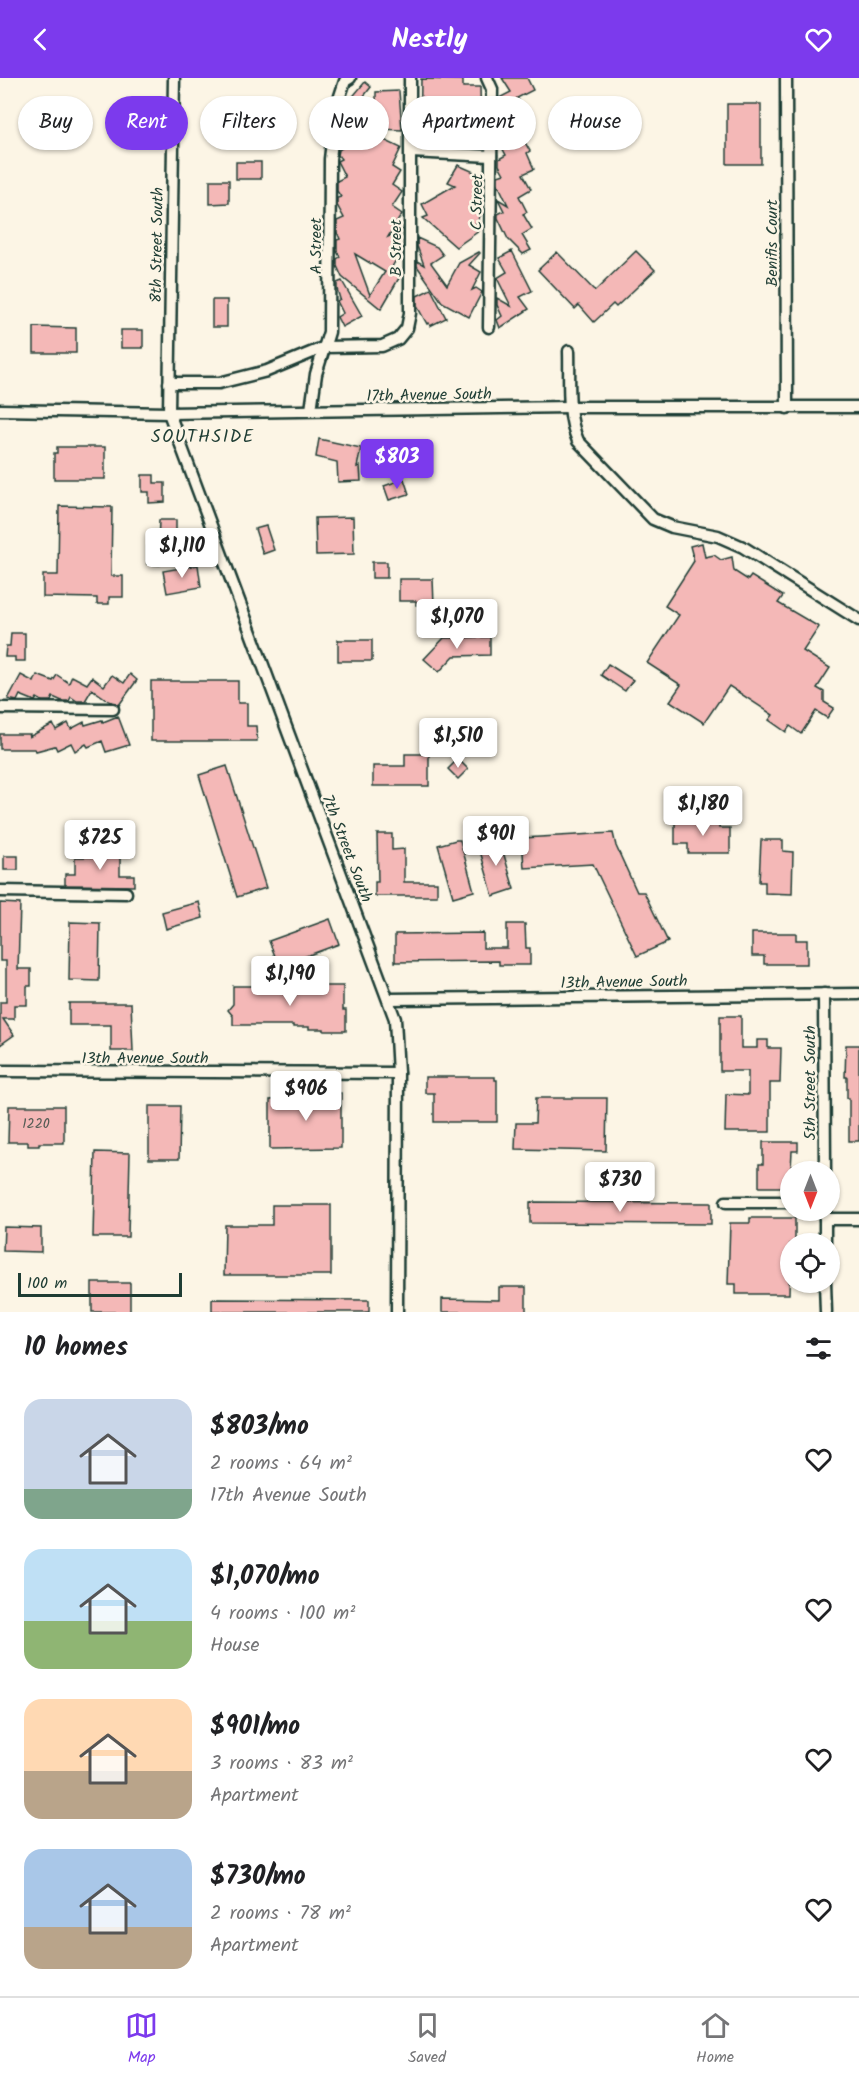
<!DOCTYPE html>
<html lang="en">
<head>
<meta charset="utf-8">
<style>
  :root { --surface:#fff; --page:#f2f2f2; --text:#202124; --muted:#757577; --line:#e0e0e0; --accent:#7c3aed }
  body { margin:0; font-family:Kalam,sans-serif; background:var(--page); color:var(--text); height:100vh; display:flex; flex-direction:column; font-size:22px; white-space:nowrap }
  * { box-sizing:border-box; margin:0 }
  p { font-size:20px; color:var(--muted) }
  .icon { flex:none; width:33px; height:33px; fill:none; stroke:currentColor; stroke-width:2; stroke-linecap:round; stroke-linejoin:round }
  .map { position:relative; height:1234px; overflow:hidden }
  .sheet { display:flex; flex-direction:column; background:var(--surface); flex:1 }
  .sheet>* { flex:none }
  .top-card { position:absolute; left:18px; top:18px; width:824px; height:54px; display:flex; gap:12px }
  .needle { width:39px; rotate:180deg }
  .buttons { position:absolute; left:780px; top:1083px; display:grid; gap:12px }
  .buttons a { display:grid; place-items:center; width:60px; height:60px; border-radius:50%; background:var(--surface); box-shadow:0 2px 4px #0004; font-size:30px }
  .scale { position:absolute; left:18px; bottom:15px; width:164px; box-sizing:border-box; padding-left:6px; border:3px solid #1f3d34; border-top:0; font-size:16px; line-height:21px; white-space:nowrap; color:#1f3d34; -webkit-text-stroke:4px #fcf5e5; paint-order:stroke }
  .price { position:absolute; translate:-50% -51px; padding:0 14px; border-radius:6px; background:#fff; color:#222; font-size:20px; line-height:39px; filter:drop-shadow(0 2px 3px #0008) }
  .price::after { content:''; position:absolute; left:50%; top:36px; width:18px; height:14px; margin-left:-9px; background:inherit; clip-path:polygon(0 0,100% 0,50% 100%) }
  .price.selected { background:var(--accent); color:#fff }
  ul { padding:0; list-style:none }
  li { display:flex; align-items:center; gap:18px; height:150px; padding:0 24px }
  li span { display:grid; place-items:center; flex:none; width:168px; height:120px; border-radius:18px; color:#555 }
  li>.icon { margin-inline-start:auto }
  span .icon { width:72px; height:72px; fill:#fffc; stroke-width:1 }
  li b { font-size:26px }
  h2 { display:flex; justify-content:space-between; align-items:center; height:72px; padding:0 24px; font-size:26px }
  .tag { padding:0 21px; border-radius:27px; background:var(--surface); box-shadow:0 2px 4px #0004; font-size:21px; line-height:54px }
  .tag.selected { background:var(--accent); color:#fff }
  header { display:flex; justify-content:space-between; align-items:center; height:78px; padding:0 24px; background:var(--accent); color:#fff; font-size:27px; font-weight:600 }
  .menu { display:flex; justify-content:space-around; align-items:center; height:84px; border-top:2px solid var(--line); background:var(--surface); font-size:16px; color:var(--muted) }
  .menu a { display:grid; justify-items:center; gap:3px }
  .menu .selected { color:var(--accent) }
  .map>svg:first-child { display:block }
</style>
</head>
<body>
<header><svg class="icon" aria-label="back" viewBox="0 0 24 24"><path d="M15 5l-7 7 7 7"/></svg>Nestly<svg class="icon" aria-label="heart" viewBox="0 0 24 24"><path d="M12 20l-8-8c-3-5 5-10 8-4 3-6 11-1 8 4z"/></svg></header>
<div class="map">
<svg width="859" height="1234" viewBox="0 0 859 1234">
  <rect width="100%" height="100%" fill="#fcf5e5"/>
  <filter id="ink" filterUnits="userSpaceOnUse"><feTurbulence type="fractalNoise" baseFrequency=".0167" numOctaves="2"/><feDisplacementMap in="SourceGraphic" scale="12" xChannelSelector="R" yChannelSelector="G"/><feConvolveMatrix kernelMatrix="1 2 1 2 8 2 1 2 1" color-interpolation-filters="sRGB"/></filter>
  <g filter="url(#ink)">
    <g fill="#f4b8b7" stroke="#1f3d34" stroke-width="1.5" fill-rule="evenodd">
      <path d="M502 0H527L533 12 517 20 526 32 515 40 523 55 520 56 530 73 527 75 534 91 523 96 531 111 519 118 527 134 523 136 532 151 522 157 531 172 523 176 508 161 498 140V136L504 133 498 121 508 127 498 106V98L504 96 499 87V81L506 77 499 64V57L507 52 499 41 507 35 499 20 511 14Z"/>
      <path d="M421 1 463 2V9H480L481 53H461L463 69 420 67Z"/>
      <path d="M365 4 371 9 349 37 343 32 344 29Z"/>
      <path d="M399 13 402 52 359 50 401 70 392 89 400 94 392 107 402 114 392 129 402 136 388 159 402 152 395 170 401 173 392 189 402 195 381 231 342 199 337 188V181L340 179 337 173V162L340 161 337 154V143L344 140 337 127V120L341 119 337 113V103L345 99 337 83 341 81 338 77 339 72 349 65 342 57 361 42H376V14ZM355 176 385 194 370 217Z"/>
      <rect x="727" y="26" width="34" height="60"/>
      <rect x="236" y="84" width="25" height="17"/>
      <path d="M458 87 481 97 475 109 483 113 472 132 477 130 483 133 474 149 479 153 456 169 423 140 428 138 422 126 455 107 448 104Z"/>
      <path d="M210 102H229V125L210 126Z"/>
      <path d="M417 160 437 169 443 177 431 185 447 207 459 185 479 174 480 175 469 187 481 194 472 212 476 210 482 214 469 239 442 224 417 188V183L424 187 417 168Z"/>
      <path d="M512 173 532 213 520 219 529 231 500 250 497 242 502 238 497 227V220L511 228 497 200 507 194 499 180Z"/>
      <path d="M636 173 655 192 616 229 613 226 594 244 579 227 575 231 538 192 557 174 595 213Z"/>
      <path d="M342 203 362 238 342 249 337 239 343 235 337 223 340 221 337 211V205Z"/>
      <path d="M431 211 446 240 430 248 429 245 427 246 417 228V218Z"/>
      <rect x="212" y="222" width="15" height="27"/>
      <path d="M34 249 76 250V275H34Z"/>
      <rect x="121" y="252" width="22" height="18"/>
      <path d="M319 361 361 370 357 389 360 388 361 403 338 404 337 384 316 379Z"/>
      <path d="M57 369H105V401H54V375H57Z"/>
      <path d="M142 397H154V405H165V424L149 425V414H142Z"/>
      <path d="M404 401 409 416 389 422 384 408Z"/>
      <path d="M59 428 112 429 111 498H123V519H109V526H97V520L43 519V497H58Z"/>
      <path d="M353 439 354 476 316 477 315 440Z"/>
      <path d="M159 442H176V466H158Z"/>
      <path d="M266 448 274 472 263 476 255 451Z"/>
      <path d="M702 465 705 479 714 477 721 482 732 479 734 493 748 502 751 498 783 518 778 525 819 549 803 573 830 590 817 610 824 614V624L834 630 827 640 816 633 801 656 790 648 786 654 769 642 773 637 729 608 704 645 670 623 681 607 647 585 679 537 665 528 694 483 690 468Z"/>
      <path d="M147 468 160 469V487L147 486Z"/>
      <rect x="372" y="484" width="15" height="16"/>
      <path d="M198 487 201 509 167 515 163 493Z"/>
      <path d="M399 501H433L434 527H416V523H399Z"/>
      <path d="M11 555H25V583H15V579H5L6 568H10Z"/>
      <path d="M490 559V577L454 578 439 594 424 581 444 560Z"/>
      <rect x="338" y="562" width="34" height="21"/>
      <path d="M608 586 633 602 625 613 601 597Z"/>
      <path d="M130 596 137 602 119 627 109 623 92 611 85 623H77L71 619 69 623H62L53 619 51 623H42L37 620 35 623 20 617 17 623 8 621 21 597 34 604 37 597 53 603 57 597 69 605 72 598 87 606 92 599 104 608 112 597 124 605Z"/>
      <path d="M151 603H238V625H247V648H256L257 663H151Z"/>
      <path d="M118 638 129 667 106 674 102 663 88 669 86 666 75 673 71 665 57 672 55 668 36 673 35 671H0V656H30L29 659 53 646 56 652 68 645 71 651 84 644 85 647 102 642 103 644Z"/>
      <path d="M405 676H429V708H373V688H405Z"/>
      <path d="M458 681 468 691 458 701 448 691Z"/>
      <path d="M227 688 266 810 237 819 199 697Z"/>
      <path d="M675 743H719V750H730V775H688V766H675Z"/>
      <path d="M613 755 616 768 637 814H644L668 864 637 878 593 786 524 790 522 760Z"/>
      <path d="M377 756H392V772L404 771V804H437V818H375V804H378Z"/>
      <path d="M499 760 514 811 493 818 478 766Z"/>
      <path d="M456 762H460L474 813 453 819 438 767Z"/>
      <path d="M761 762H783V773L793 774 792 816 765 815V804H759Z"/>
      <path d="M97 771H120V797H134V808L65 807V796H75V779H97Z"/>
      <rect x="4" y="778" width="14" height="14"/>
      <path d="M199 824 203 840 166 851 162 834Z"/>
      <path d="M0 825 20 826 18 891H31V908H27V927H14V941H3L14 957 0 967V924H6V883H0Z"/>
      <path d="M330 841 339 866 279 888 269 863Z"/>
      <path d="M70 844 100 845 99 903 69 902Z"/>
      <path d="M507 846H525L526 870H530V887H499V883L395 884V856L483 855V870H507Z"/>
      <path d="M752 855H796V862H807V886H764V878H752Z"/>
      <path d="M233 908H343V932H346V953H324V951H309V949H293V947H233V938L228 932 233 926Z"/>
      <path d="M69 925H131L133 973H111V947H69Z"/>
      <path d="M720 938H741V970H757V962H768V970H781L780 1005H770V1054H725L726 1016 748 1017V993H720Z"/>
      <path d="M846 967H859V1063H849V1020H847V999H845Z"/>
      <path d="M425 999H495V1002H497V1044H434V1015H425Z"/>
      <path d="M341 1015V1070L270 1071V1022L289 1021V1016Z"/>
      <path d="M536 1020H607L606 1073 515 1071 516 1045H535Z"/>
      <path d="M9 1028H64V1065H39V1068H28V1064H8Z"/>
      <path d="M149 1028H180L179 1081H149Z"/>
      <path d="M763 1064H798V1073H792L790 1109H759V1086H763Z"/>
      <path d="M95 1074 130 1075 128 1159H93Z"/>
      <path d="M530 1124 711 1125V1146L530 1145Z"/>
      <path d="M272 1127H331V1197H224L225 1147H272Z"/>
      <path d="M750 1140H795V1166H790L789 1216H736V1206H728L730 1145H750Z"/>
      <path d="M4 1149 41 1150V1174L3 1173Z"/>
      <rect x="92" y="1205" width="38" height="29"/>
      <path d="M499 1209H526V1234H442V1221L499 1222Z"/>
      <path d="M212 1221 369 1222V1234H212Z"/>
    </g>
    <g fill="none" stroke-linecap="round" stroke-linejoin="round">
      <defs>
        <g id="minor">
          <path d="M174 0 169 335 395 941 398 995 397 1234"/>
          <path d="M487 0 492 11 489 249"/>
          <path d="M786 0 787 330"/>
          <path d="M411 74 491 78"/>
          <path d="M569 273C570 303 566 335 578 363L653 441 672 449 718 458 743 469 859 542"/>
          <path d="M169 305H219L267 293 325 269 382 268 398 261 407 250 410 235V0"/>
          <path d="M0 332 169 335 570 329H859"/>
          <path d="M311 332 316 296 329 254 330 81 336 30 345 3 350 0"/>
          <path d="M0 630 113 631"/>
          <path d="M0 813 126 815"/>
          <path d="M824 916 825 1094"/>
          <path d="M389 921 859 916"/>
          <path d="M0 993 398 995"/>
          <path d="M726 1124H790"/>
          <path d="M825 1132V1166"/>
          <path d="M825 1141H859"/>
          <path d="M825 1204 826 1234"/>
        </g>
      </defs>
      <use href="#minor" stroke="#1f3d34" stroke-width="15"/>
      <use href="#minor" stroke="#fcf5e5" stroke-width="10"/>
    </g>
  </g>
  <g text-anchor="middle" stroke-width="5" stroke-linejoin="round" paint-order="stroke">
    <g font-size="14" fill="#545c55">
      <text x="36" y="1050">1220</text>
    </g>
    <g font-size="16" fill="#1f3d34" stroke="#fcf5e5">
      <text transform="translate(476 124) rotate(-89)" y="6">C Street</text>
      <text transform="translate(771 165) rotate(-90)" y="6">Benifis Court</text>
      <text transform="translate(156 167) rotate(-89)" y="6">8th Street South</text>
      <text transform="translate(315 168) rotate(-90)" y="6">A Street</text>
      <text transform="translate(395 170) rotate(-90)" y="6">B Street</text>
      <text transform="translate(429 316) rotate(-1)" y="6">17th Avenue South</text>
      <text transform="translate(348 770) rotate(69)" y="6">7th Street South</text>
      <text transform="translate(624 903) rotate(-1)" y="6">13th Avenue South</text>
      <text x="145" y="985">13th Avenue South</text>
      <text transform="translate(809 1005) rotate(-90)" y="6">5th Street South</text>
    </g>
    <g font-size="18" letter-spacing="1.5" fill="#1f3d34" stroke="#fcf5e5">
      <text x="203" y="364">SOUTHSIDE</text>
    </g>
  </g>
</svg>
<div class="buttons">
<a><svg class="needle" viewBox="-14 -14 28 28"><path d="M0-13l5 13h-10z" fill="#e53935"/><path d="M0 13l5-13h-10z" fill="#757577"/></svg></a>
<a><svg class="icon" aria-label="locate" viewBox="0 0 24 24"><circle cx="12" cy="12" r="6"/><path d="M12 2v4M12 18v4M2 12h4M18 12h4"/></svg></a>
</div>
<div class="scale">100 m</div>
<b class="price selected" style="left:397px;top:412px">$803</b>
<b class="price" style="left:182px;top:501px">$1,110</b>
<b class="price" style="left:457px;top:572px">$1,070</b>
<b class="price" style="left:458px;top:691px">$1,510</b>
<b class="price" style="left:703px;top:759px">$1,180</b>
<b class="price" style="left:496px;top:789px">$901</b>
<b class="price" style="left:100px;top:793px">$725</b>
<b class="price" style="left:290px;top:929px">$1,190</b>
<b class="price" style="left:306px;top:1044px">$906</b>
<b class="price" style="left:620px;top:1135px">$730</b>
<div class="top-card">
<a class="tag">Buy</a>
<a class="tag selected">Rent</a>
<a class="tag">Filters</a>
<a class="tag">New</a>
<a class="tag">Apartment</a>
<a class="tag">House</a>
</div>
</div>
<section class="sheet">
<h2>10 homes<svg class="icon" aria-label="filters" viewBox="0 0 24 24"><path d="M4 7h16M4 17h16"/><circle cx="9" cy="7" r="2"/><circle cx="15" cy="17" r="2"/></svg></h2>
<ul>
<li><span style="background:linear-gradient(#c9d6e8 75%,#7fa58c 0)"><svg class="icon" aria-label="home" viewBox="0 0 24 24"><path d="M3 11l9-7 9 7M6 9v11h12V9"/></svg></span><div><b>$803/mo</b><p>2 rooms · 64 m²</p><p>17th Avenue South</p></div><svg class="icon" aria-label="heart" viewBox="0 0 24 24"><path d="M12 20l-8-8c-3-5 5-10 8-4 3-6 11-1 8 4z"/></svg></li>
<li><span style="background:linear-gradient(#bfe0f5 60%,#8fb573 0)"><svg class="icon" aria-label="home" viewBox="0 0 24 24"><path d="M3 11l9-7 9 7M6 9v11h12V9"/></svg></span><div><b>$1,070/mo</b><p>4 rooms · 100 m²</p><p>House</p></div><svg class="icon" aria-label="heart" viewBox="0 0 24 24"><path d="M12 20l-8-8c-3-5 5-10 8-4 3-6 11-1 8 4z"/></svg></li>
<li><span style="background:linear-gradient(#ffd9b3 60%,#b9a48a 0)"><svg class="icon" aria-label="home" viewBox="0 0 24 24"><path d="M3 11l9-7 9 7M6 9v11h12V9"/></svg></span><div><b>$901/mo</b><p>3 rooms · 83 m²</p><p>Apartment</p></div><svg class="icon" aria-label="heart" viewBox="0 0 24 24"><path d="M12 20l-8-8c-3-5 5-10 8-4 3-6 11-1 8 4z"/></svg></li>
<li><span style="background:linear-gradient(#a9c7e8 65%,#b9a48a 0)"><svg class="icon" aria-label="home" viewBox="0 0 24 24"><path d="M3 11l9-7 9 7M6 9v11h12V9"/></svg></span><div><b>$730/mo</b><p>2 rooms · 78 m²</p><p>Apartment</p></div><svg class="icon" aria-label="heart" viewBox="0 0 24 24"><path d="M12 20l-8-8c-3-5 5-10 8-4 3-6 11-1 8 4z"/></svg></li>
</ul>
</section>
<nav class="menu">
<a class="selected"><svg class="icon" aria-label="map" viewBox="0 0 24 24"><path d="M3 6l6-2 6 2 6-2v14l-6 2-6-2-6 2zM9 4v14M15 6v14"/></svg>Map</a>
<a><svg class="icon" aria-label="saved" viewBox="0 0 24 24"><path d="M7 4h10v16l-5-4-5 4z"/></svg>Saved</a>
<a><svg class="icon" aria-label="home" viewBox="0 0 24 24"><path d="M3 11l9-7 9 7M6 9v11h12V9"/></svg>Home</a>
</nav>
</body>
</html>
